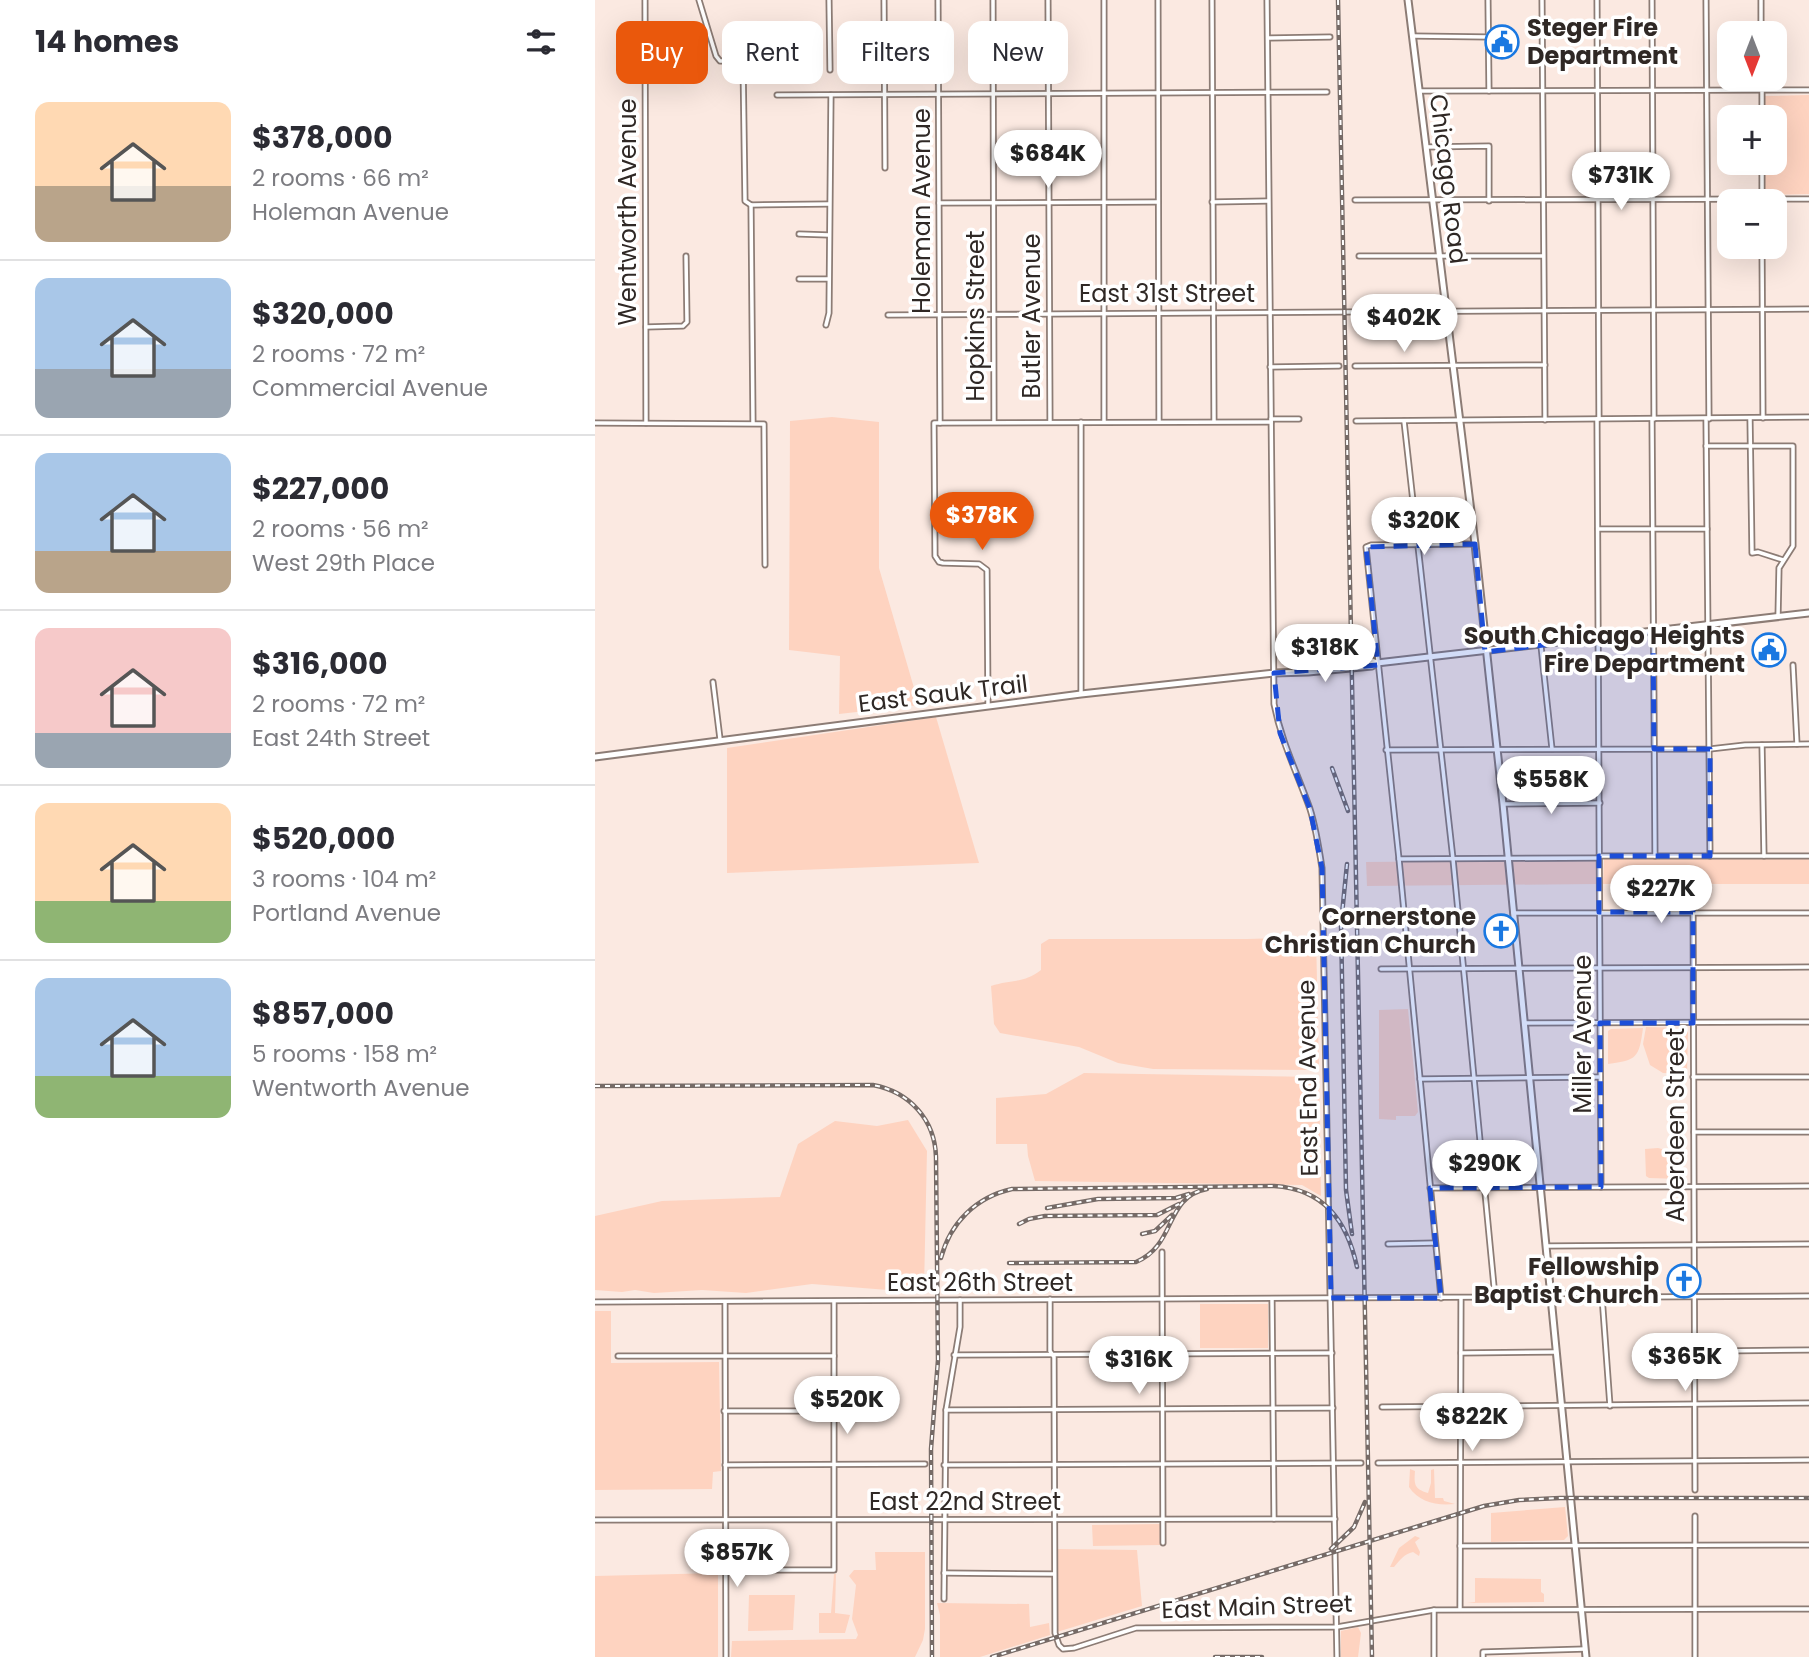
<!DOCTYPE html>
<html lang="en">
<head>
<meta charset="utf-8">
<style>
  :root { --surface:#fff; --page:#f7f7f7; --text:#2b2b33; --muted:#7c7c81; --line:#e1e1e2; --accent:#ea580c }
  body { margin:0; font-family:Poppins,sans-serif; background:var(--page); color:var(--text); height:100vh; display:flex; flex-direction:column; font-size:26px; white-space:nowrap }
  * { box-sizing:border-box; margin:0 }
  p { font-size:23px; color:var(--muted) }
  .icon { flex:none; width:38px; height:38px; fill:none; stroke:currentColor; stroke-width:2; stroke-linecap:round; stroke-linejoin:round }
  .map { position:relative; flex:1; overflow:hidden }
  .details { display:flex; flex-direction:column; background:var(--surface); width:595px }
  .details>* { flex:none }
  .guide { position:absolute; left:21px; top:21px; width:665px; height:63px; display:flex; gap:14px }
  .needle { width:46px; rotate:180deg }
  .controls { position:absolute; left:1122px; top:21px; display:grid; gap:14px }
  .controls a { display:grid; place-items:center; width:70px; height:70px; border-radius:14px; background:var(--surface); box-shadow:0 7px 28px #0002; font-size:35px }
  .price { position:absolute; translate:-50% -60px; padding:0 16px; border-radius:24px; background:#fff; color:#222; font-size:23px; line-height:46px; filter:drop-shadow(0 2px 4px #0008) }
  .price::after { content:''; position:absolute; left:50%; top:42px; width:21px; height:16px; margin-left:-10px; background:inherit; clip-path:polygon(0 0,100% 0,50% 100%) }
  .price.active { background:var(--accent); color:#fff }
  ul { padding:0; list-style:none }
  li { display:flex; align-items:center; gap:21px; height:175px; padding:0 35px }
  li+li { border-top:2px solid var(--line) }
  li span { display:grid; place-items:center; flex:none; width:196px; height:140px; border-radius:14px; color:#555 }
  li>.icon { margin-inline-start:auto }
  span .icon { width:84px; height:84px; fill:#fffc; stroke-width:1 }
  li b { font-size:30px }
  h2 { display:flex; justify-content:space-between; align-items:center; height:84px; padding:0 35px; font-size:30px }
  .tag { padding:0 24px; border-radius:14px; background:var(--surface); box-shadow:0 7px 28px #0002; font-size:24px; line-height:63px }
  .tag.active { background:var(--accent); color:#fff }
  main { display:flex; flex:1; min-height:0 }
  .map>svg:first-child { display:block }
</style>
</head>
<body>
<main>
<section class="details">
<h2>14 homes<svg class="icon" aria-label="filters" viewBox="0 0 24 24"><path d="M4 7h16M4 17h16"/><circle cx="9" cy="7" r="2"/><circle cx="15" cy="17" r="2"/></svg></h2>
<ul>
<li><span style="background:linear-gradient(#ffd9b3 60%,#b9a48a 0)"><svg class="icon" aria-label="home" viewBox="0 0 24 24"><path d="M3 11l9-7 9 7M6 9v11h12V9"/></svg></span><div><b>$378,000</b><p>2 rooms · 66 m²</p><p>Holeman Avenue</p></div></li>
<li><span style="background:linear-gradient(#a9c7e8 65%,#9aa5b1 0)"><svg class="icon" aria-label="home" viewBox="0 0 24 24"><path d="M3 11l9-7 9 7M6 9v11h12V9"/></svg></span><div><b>$320,000</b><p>2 rooms · 72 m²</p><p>Commercial Avenue</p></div></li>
<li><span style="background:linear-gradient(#a9c7e8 70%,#b9a48a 0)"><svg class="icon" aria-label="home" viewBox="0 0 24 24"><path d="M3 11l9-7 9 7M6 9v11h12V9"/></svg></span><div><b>$227,000</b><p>2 rooms · 56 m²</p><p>West 29th Place</p></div></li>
<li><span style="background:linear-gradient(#f6c9c9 75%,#9aa5b1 0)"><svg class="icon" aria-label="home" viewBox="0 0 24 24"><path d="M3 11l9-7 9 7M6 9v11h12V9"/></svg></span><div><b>$316,000</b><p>2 rooms · 72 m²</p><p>East 24th Street</p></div></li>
<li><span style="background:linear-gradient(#ffd9b3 70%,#8fb573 0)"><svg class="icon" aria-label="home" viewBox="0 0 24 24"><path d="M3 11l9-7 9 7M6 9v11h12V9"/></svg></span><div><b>$520,000</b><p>3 rooms · 104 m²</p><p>Portland Avenue</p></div></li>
<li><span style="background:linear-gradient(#a9c7e8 70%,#8fb573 0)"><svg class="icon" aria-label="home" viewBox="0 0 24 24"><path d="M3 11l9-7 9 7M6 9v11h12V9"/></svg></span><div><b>$857,000</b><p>5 rooms · 158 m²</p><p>Wentworth Avenue</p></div></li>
</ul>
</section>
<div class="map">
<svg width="1214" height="1657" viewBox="0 0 1214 1657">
  <rect width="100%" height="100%" fill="#fbe9e1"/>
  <g fill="#fed3c0">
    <path d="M1214 95V194L1170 195V163H1180V117H1169V96Z"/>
    <path d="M237 417 284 422V568L324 705 244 714 245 656 194 650 195 421Z"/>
    <path d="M341 717 384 863 132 873V748Z"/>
    <path d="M1012 858H1214V884H1008L1009 859Z"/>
    <path d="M1002 860V884L772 886 771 862Z"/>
    <path d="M721 937 724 1068 719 1070 558 1069 523 1063 484 1047 405 1033 399 1024 396 986C416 979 428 984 446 970V944L454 939H652Z"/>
    <path d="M813 1009 823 1112 820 1116H801V1120L784 1119V1010Z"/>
    <path d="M1051 1027 1087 1028 1093 1032 1092 1074 1068 1073 1055 1065 1048 1044Z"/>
    <path d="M1048 1028C1044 1058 1042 1060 1013 1064V1031L1016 1029Z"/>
    <path d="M489 1073 724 1077 726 1196 707 1185 440 1181 433 1156 432 1144H401V1098L451 1094Z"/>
    <path d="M313 1120 332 1151 329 1289 318 1292 217 1284 151 1293 107 1290 59 1293 40 1290 27 1292 0 1290V1216L67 1201 185 1197 203 1144 240 1121 282 1126Z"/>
    <path d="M1063 1148C1080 1152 1084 1162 1085 1179L1054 1178 1051 1176 1050 1149Z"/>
    <rect x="605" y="1304" width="68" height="44"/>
    <path d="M0 1311H16V1363L124 1362 126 1471 118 1472 117 1489 0 1490Z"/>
    <path d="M815 1469 820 1471C819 1484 819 1489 833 1493L836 1483V1470L839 1469 840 1498H848L849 1501 860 1504C841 1506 824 1502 814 1487Z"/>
    <path d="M970 1507 973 1536 969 1540 896 1542V1513Z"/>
    <path d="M566 1524V1545L498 1546 497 1525Z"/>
    <path d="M820 1536 825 1538 820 1542 825 1552 824 1556 818 1552C809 1554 805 1560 799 1567H795L804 1548Z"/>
    <path d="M462 1549 542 1550 547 1606 462 1632Z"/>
    <path d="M280 1552H330V1629L328 1640 320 1657H136L137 1641 261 1639 263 1635 257 1619 261 1585 254 1576 259 1570H281Z"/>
    <path d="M123 1573V1657H0V1576Z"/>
    <path d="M239 1574H241L240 1613 255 1615 250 1633H224V1613H236Z"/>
    <path d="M880 1578 946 1579V1592L949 1594V1602L872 1603 880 1602Z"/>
    <path d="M154 1595H200L198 1630 153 1631Z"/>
    <path d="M342 1603 434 1604 435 1627 454 1623 455 1635 385 1657H345V1615Z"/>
    <path d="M763 1627 766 1633 763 1657H746V1631Z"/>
  </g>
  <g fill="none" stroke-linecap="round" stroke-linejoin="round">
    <defs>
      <g id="minor">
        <path d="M50 0 51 423"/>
        <path d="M104 0 121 56 125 61H197"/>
        <path d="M234 0 235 70"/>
        <path d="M289 0 290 168"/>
        <path d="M343 0 345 423"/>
        <path d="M398 0 399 422"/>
        <path d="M453 0 455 422"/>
        <path d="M509 0V422"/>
        <path d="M563 0 564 421"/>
        <path d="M617 0 619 421"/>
        <path d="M672 0 679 704C687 744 702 772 715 809 721 828 724 848 727 868L742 1657"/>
        <path d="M893 0 894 91"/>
        <path d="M947 0 950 420"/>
        <path d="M1002 0 1004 419"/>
        <path d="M1057 0 1059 419"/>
        <path d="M1111 0 1114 419"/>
        <path d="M1166 0V33"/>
        <path d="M818 36 893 37"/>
        <path d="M673 38 735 37"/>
        <path d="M148 61 150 201 156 205 158 423"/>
        <path d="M172 61V39"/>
        <path d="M1167 79V117"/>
        <path d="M825 91 1214 90"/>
        <path d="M182 95 732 92"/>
        <path d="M832 147 894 146V201"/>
        <path d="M1167 163V199"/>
        <path d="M760 200 1214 199"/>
        <path d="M617 202 673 201"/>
        <path d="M344 203 563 202"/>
        <path d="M156 205 234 204"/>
        <path d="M204 234 234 235"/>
        <path d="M1167 247 1168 418"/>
        <path d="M764 256H948"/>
        <path d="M204 279H233"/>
        <path d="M293 315 1214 309"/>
        <path d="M231 325 234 313 236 95"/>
        <path d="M51 327 88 326 92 322 91 256"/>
        <path d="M760 366 950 365"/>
        <path d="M675 367 744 366"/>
        <path d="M676 419H704"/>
        <path d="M1002 419 1006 1187"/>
        <path d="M1057 419 1060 856"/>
        <path d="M1111 419 1115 856"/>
        <path d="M1155 419 1157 553 1163 552 1188 560"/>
        <path d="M761 421 1214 417"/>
        <path d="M809 421 858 859 900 1297"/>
        <path d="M486 422V694"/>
        <path d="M0 423 169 424 170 565"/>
        <path d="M1111 446H1198V546L1184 568 1183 617"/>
        <path d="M1003 529H1112"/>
        <path d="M946 646 957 749"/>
        <path d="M1198 665 1202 744"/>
        <path d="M118 682 125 739"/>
        <path d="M393 705 392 570 384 564 348 563 344 562 340 556 339 423 676 422"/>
        <path d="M1167 745 1169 856"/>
        <path d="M791 750 1115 749 1150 745 1214 744"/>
        <path d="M908 804 1005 803"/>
        <path d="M1004 856H1214"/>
        <path d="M804 859 1004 858"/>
        <path d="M1098 886 1100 1490"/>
        <path d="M918 913H1214"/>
        <path d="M786 969 1214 967"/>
        <path d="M929 1023 1214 1022"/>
        <path d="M1098 1077H1214"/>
        <path d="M825 1079 1005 1077"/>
        <path d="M1099 1132H1214"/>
        <path d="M835 1188 1214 1186"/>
        <path d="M793 1244 840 1243"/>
        <path d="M951 1246 1214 1244"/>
        <path d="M567 1252 568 1543"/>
        <path d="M1007 1296 1015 1406"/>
        <path d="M846 1298 804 859 771 547 776 545 880 544"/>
        <path d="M455 1299V1351L459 1357 460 1633 464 1645 468 1649 479 1648 541 1628 742 1627 839 1610 1214 1609"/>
        <path d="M677 1299 679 1519"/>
        <path d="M0 1302 894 1297 982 1293 1033 1297 1214 1296"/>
        <path d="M130 1302 131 1657"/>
        <path d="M1043 1352 1214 1350"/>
        <path d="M866 1353 961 1352"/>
        <path d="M359 1355 737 1353"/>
        <path d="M23 1356H239"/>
        <path d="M787 1407 1214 1403"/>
        <path d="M351 1410 738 1408"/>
        <path d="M129 1411H239"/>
        <path d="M783 1463 1214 1460"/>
        <path d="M130 1465 330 1464"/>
        <path d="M349 1465 766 1463"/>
        <path d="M1100 1516V1657"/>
        <path d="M0 1520 740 1519"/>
        <path d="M865 1546 1214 1545"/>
        <path d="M130 1570H239V1302"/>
        <path d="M349 1573 459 1574"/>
        <path d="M349 1599 351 1410 365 1327V1300"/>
        <path d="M865 1608 866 1298"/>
        <path d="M839 1610V1657"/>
        <path d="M888 1657V1652L990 1649"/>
      </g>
      <g id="major">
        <path d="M813 0 880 544 908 804 991 1657"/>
        <path d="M705 670 777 661 782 663"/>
        <path d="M0 757 486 694 679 673 713 672 777 666 782 663 1214 613"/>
      </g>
    </defs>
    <use href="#minor" stroke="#8c7c75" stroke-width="7"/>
    <use href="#major" stroke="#8c7c75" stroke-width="9"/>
    <use href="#minor" stroke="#fff" stroke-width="3.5"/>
    <use href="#major" stroke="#fff" stroke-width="5"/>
    <defs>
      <g id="rail">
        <path d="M743 0 777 1657"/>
        <path d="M737 768 753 811"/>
        <path d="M752 864 746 924 751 1190 757 1234"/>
        <path d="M0 1086 278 1085C315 1092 340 1120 341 1157L343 1360 336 1449 337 1657"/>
        <path d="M452 1208 503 1199 581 1198 594 1194"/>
        <path d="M424 1224 434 1219 450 1216 562 1215 584 1204"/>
        <path d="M547 1234 560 1231 577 1215"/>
        <path d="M346 1258C355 1223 381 1197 417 1189L679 1186C729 1189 752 1221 762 1267"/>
        <path d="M414 1263 541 1262C582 1245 569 1197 612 1189"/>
        <path d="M736 1549 759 1527 770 1502"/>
        <path d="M397 1657 889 1506 924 1500 965 1498H1214"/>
        <path d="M620 1657H667"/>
      </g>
    </defs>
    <use href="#rail" stroke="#766b67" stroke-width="4.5"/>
    <use href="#rail" stroke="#fff" stroke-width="2" stroke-dasharray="5" stroke-linecap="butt"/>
  </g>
  <path fill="#1d4ed8" fill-opacity="0.2" stroke="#1d4ed8" stroke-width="5" stroke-dasharray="14 9" stroke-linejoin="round" d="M880 544 890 652 1058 632 1059 749H1115V856H1004V912H1098V1023H1005L1006 1187 835 1188 846 1298H736L727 868 715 809 685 733 679 673 783 665 771 547Z"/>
  <defs>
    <symbol id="civic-ring" viewBox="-11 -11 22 22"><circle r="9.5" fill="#fff" stroke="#1a78e1" stroke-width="1.5"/><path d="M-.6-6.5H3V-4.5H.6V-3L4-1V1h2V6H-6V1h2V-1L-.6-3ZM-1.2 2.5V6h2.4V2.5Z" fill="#1a78e1"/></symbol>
    <symbol id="church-ring" viewBox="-11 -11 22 22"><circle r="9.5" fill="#fff" stroke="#1a78e1" stroke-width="1.5"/><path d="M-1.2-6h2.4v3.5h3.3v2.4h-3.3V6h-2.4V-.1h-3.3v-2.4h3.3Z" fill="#1a78e1"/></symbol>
  </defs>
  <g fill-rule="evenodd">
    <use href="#civic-ring" x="888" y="23" width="38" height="38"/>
    <use href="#civic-ring" x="1155" y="631" width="38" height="38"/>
    <use href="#church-ring" x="887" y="912" width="38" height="38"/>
    <use href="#church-ring" x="1070" y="1262" width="38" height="38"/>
  </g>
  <g text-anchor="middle" stroke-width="7" stroke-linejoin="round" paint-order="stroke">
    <g font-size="24" font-weight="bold" fill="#2f2825" stroke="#fff" text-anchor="end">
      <text x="932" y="36" text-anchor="start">Steger Fire<tspan x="932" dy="28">Department</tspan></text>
      <text x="1150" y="644">South Chicago Heights<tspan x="1150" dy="28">Fire Department</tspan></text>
      <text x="881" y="925">Cornerstone<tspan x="881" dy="28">Christian Church</tspan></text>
      <text x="1064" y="1275">Fellowship<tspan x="1064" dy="28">Baptist Church</tspan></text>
    </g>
    <g font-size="24" fill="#2f2825" stroke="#fff">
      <text transform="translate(853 179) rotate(83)" y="8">Chicago Road</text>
      <text transform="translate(327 211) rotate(-90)" y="8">Holeman Avenue</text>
      <text transform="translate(33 212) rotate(-90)" y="8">Wentworth Avenue</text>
      <text x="572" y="302">East 31st Street</text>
      <text transform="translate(381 316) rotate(-90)" y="8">Hopkins Street</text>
      <text transform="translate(437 316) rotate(-90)" y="8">Butler Avenue</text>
      <text transform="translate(348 694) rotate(-7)" y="8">East Sauk Trail</text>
      <text transform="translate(988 1034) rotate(-90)" y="8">Miller Avenue</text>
      <text transform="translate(713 1078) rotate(-91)" y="8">East End Avenue</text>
      <text transform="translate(1081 1125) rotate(-90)" y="8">Aberdeen Street</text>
      <text x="385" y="1291">East 26th Street</text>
      <text x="370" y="1510">East 22nd Street</text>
      <text transform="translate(662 1607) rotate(-2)" y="8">East Main Street</text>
    </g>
  </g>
</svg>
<div class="controls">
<a><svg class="needle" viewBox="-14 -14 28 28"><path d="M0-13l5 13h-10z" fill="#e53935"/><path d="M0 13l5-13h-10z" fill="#7c7c81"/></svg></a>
<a>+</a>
<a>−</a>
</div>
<b class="price" style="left:453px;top:190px">$684K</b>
<b class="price" style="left:1026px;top:212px">$731K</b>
<b class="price" style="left:809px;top:354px">$402K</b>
<b class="price active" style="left:387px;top:552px">$378K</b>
<b class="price" style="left:829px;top:557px">$320K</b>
<b class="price" style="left:730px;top:684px">$318K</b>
<b class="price" style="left:956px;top:816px">$558K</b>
<b class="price" style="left:1066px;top:925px">$227K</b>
<b class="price" style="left:890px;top:1200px">$290K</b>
<b class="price" style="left:1090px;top:1393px">$365K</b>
<b class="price" style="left:544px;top:1396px">$316K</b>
<b class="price" style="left:252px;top:1436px">$520K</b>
<b class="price" style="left:877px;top:1453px">$822K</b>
<b class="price" style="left:142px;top:1589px">$857K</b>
<div class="guide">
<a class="tag active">Buy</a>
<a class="tag">Rent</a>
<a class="tag">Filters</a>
<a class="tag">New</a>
</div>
</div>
</main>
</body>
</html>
